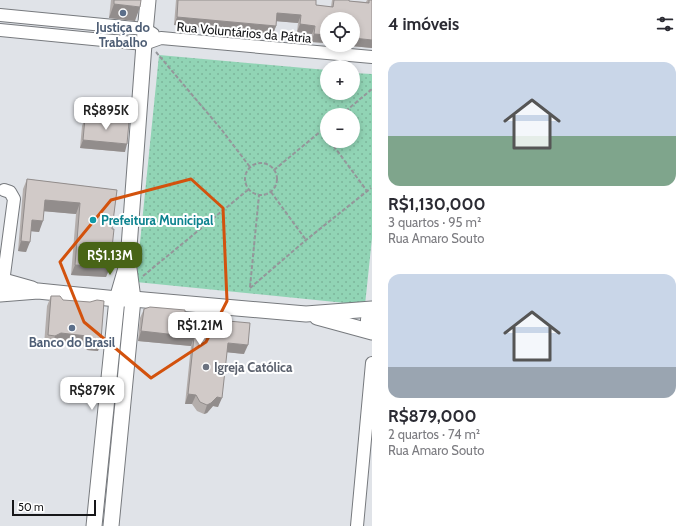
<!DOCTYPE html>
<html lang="pt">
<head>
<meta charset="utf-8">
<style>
  :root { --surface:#fff; --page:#f2f2f3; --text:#2b2b33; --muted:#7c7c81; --accent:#486416 }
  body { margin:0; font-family:Cabin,sans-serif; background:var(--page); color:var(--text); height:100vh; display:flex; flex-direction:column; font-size:15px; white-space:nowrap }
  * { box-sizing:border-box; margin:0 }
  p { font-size:13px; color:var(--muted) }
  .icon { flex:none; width:22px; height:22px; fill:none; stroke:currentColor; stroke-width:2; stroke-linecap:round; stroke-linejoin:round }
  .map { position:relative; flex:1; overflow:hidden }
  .side { display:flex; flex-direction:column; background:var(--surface); width:320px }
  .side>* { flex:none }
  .fabs { position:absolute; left:320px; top:12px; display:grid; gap:8px }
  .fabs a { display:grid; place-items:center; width:40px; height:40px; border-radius:50%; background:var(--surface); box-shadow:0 2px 6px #0003; font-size:20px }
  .scale { position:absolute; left:12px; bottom:10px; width:84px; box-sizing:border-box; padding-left:4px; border:2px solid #161719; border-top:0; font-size:11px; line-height:14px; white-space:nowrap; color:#161719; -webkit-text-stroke:3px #fff; paint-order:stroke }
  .price { position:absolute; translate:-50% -34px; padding:0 9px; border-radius:8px; background:#fff; color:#222; font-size:13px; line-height:26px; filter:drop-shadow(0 1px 2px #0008) }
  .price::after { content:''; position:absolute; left:50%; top:24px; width:12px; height:9px; margin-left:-6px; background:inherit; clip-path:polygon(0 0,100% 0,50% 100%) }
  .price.on { background:var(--accent); color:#fff }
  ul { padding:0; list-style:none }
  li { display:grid; align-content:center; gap:8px; height:212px; padding:0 16px }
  li span { display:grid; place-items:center; height:124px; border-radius:12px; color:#555 }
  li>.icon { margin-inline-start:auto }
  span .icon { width:72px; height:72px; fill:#fffc; stroke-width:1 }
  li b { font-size:17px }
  h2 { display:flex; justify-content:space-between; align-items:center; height:48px; padding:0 16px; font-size:17px }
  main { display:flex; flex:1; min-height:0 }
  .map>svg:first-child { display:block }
</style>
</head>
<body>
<main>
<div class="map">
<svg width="372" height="526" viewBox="0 0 372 526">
  <defs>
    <pattern id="grass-dots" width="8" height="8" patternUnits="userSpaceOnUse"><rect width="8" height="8" fill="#91d4b5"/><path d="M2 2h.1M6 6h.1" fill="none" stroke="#7cb59b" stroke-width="1.8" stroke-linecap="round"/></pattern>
  </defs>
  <rect width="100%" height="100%" fill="#e0e3e8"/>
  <path fill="url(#grass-dots)" fill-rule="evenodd" d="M159 55 327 70V93H353V73L372 74V238L365 305 136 282ZM327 115H353V141H327Z"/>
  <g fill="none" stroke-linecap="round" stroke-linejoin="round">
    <defs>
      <g id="minor">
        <path d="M0 15 145 29 153 34"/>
        <path d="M0 30 144 44 161 38 372 57"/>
        <path d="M2 290 14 199 10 192 4 190"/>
        <path d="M372 314 367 319V326L372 330"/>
        <path d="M357 526 372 363"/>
      </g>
      <g id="tertiary">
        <path d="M0 280 32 289"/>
        <path d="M0 294 38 291 117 299H133L306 314 372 309"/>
        <path d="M317 317 372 332"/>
        <path d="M94 526 117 299 126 268"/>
        <path d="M111 526 133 299 128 261 144 44 148 0"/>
      </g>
    </defs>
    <use href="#minor" stroke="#777a7e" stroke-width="14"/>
    <use href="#tertiary" stroke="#777a7e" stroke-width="17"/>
    <g stroke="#94969a" stroke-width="2" stroke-dasharray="4 2" stroke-linecap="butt">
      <path d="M156 52 221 129 250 167"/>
      <path d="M341 115 372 89"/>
      <path d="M322 130 327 137"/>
      <path d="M330 141 367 191"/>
      <circle cx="261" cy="179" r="16"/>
      <path d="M274 170 327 126"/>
      <path d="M271 192 306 240"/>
      <path d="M143 276 249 189"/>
      <path d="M250 287 259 195"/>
      <path d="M250 288 306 240 371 188"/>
    </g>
    <use href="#minor" stroke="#fff" stroke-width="12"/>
    <use href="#tertiary" stroke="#fff" stroke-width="15"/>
  </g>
  <g fill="#b4aeac">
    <path d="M111 0H114L135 21 109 18Z"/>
    <path d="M176 0H316V5L331 7 332 0H349V1L366 2 367 0H372V48L341 45 327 19V43L311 42 312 34 297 32 298 23 276 21V26L273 34 174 25Z"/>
    <path d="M85 118 125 152 80 148 82 126Z"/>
    <path d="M27 179 117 190 112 229 110 267 106 277 71 275 76 214 44 211 39 232 31 231 26 252 18 251 23 189Z"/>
    <path d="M51 296 101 340 98 351 87 350 83 346 58 343 52 346 44 345 47 306Z"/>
    <path d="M144 309 185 317 244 354 227 352 218 407 213 406 207 413 204 414 197 411 192 404H185L191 346 138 341 140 318Z"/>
  </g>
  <g fill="#928d8c">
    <path d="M114 4 140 7 135 21 109 18Z"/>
    <path d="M277 13 301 15 298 23 274 21Z"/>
    <path d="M177 17 276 26 273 34 174 25Z"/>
    <path d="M300 24 315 26 312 34 297 32Z"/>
    <path d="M314 34 327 35V43L311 42Z"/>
    <path d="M353 38 372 40V48L341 45H353Z"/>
    <path d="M83 140 127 144 125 152 80 148Z"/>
    <path d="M45 200 80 203 76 214 41 211Z"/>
    <path d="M32 220 43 221 39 232 29 231Z"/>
    <path d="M21 241 30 242 26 252 18 251Z"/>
    <path d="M75 265 110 267 106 277 71 275Z"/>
    <path d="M141 331 194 337 191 346 138 341Z"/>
    <path d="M61 333 87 336 83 346 58 343 52 346 55 336Z"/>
    <path d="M91 340H101L98 351 87 350Z"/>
    <path d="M228 343 248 345 244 354 224 352Z"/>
    <path d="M188 394 196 395 192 404H185Z"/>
    <path d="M217 397 222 398 218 407 213 406 207 413 204 414 207 405Z"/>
  </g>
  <g fill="#d1cac8" stroke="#928d8c">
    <path d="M114 0H141L140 7 114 4Z"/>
    <path d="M178 0H316V5L333 7 334 0H349V1L369 3V0H372V40L353 38V19H327V35L314 34 315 26 300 24 301 15 277 13 276 26 177 17Z"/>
    <path d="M85 118 129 122 127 144 83 140Z"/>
    <path d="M27 179 117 190 112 229H114L110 267 75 265 80 203 45 200 43 221 32 220 30 242 21 241Z"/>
    <path d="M51 296H60L63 300 90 302 97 300 104 301 101 340H91L87 336 61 333 55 336 48 335Z"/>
    <path d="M150 307 185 310V317L250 323 248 345 228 343 222 398 217 397 211 403 207 405 200 402 196 395 188 394 194 337 141 331 144 309Z"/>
  </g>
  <path fill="none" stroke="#d3520d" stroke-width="3" stroke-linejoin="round" d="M191 179 223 208 227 301 206 342 151 378 84 322 60 262 111 200Z"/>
  <g fill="#5c6f8a" stroke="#fff" stroke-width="1.5">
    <circle cx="123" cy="13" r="4"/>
    <circle cx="72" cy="328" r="4"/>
  </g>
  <circle fill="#0f9aa8" stroke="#fff" stroke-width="1.5" cx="93" cy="220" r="4"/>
  <circle fill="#6b7280" stroke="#fff" stroke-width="1.5" cx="206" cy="367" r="4"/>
  <g text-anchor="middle" stroke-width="4" stroke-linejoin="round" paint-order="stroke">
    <g font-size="13" font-weight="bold" fill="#4e5e75" stroke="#fff">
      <text x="123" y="32">Justiça do<tspan x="123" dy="15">Trabalho</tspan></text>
      <text x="72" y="347">Banco do Brasil</text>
    </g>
    <g font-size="13" fill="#161719" stroke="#fff">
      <text transform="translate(244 32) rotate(5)" y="5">Rua Voluntários da Pátria</text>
    </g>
    <g font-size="13" font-weight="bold" fill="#0d838f" stroke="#fff" text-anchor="start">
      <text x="101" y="225">Prefeitura Municipal</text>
    </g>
    <g font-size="13" font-weight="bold" fill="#5b616d" stroke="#fff" text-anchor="start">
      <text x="214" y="372">Igreja Católica</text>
    </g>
  </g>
</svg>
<div class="fabs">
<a><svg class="icon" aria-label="locate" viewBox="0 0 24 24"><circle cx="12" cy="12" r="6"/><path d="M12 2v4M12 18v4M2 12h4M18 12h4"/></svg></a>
<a>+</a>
<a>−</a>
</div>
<div class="scale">50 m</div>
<b class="price" style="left:106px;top:131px">R$895K</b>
<b class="price on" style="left:110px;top:276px">R$1.13M</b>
<b class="price" style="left:200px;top:346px">R$1.21M</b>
<b class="price" style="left:92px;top:411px">R$879K</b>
</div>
<section class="side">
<h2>4 imóveis<svg class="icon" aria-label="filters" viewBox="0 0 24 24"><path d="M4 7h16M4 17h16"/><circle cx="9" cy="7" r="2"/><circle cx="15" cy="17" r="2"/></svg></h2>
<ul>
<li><span style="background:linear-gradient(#c9d6e8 60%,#7fa58c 0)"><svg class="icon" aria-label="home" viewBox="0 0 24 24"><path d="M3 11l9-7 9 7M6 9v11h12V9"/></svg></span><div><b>R$1,130,000</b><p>3 quartos · 95 m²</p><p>Rua Amaro Souto</p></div></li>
<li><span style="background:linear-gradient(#c9d6e8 75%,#9aa5b1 0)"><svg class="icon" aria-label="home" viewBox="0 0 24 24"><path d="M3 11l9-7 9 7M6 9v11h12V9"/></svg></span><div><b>R$879,000</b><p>2 quartos · 74 m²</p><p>Rua Amaro Souto</p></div></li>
</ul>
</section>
</main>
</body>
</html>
